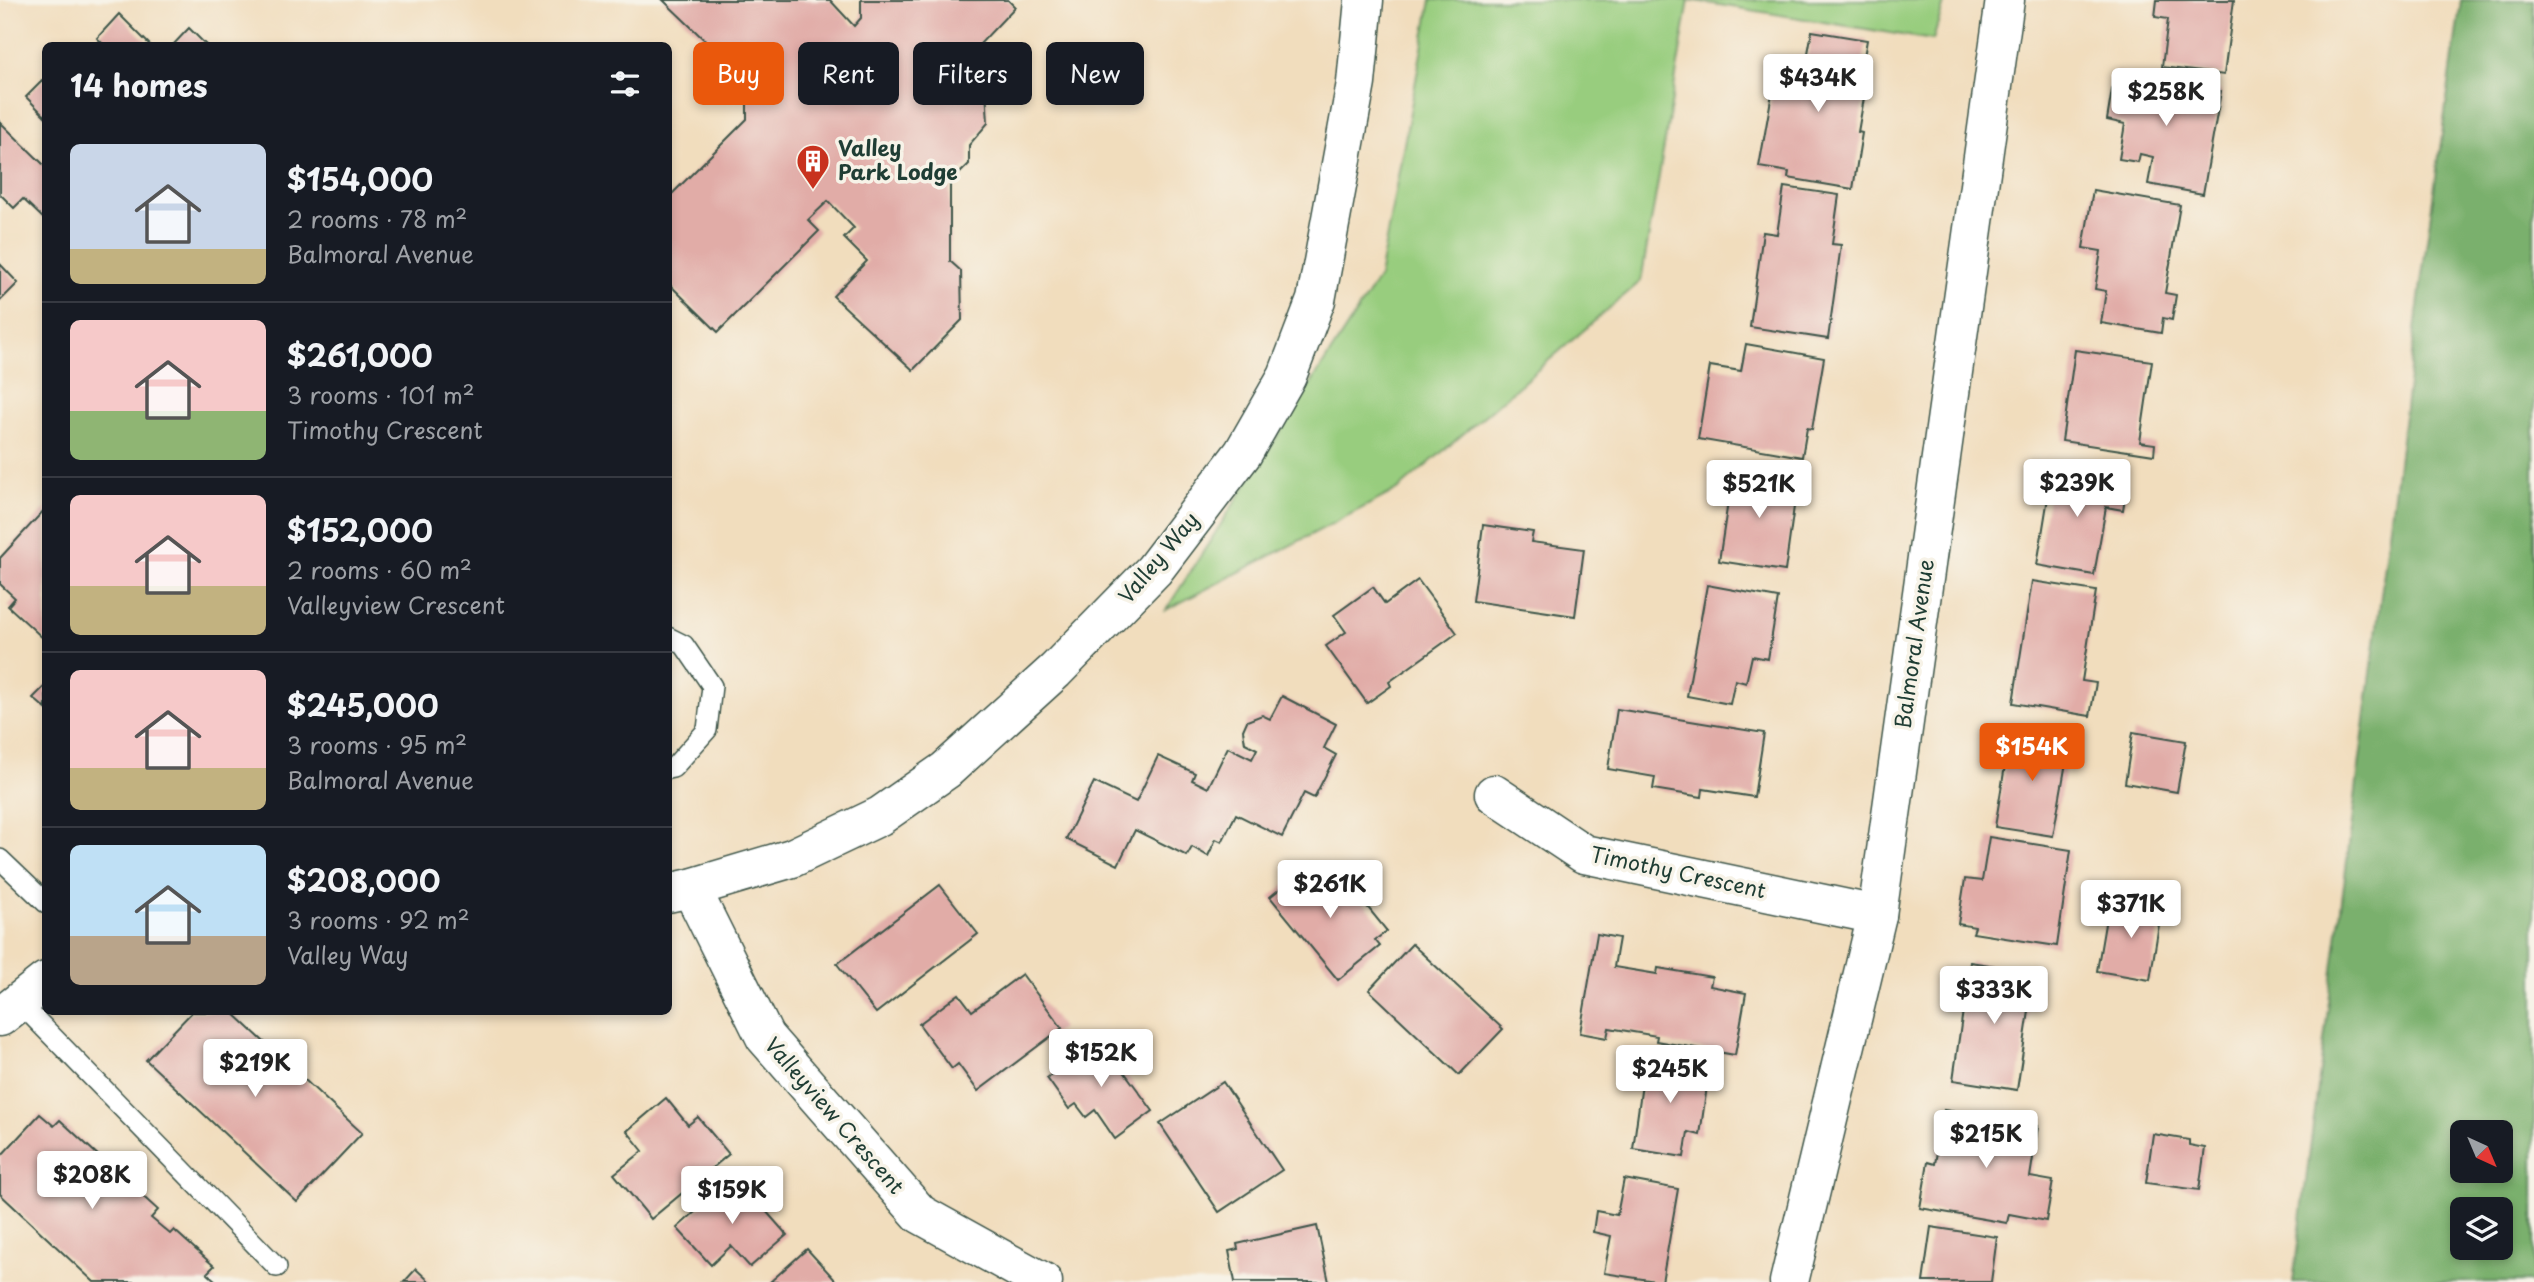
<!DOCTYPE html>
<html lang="en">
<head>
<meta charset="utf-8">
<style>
  :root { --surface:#171b24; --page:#20242c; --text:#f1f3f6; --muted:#9ea1a6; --line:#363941; --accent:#ea580c }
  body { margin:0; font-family:"Playpen Sans",sans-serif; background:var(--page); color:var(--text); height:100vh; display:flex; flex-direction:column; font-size:26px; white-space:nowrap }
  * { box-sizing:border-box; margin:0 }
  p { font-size:23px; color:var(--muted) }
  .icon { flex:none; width:38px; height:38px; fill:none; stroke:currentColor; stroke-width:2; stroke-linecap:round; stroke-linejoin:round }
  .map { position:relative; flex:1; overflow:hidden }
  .drawer { position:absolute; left:42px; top:42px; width:630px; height:973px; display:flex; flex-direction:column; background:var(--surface); border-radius:10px; box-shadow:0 4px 10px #0003 }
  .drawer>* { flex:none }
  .banner { position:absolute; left:693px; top:42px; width:665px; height:63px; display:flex; gap:14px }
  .needle { width:46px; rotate:136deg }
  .buttons { position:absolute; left:2450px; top:1120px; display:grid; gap:14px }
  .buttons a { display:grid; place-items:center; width:63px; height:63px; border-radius:10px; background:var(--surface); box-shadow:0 4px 10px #0003; font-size:35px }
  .price { position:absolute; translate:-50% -60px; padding:0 16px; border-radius:7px; background:#fff; color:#222; font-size:23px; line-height:46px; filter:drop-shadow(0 2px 4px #0008) }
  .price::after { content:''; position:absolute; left:50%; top:42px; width:21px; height:16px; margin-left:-10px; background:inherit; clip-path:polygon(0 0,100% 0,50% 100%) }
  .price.current { background:var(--accent); color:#fff }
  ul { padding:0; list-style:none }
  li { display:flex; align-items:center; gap:21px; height:175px; padding:0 28px }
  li+li { border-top:2px solid var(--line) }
  li span { display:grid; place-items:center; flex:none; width:196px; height:140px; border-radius:10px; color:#555 }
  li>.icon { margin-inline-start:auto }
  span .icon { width:84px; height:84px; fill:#fffc; stroke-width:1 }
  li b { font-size:30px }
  h2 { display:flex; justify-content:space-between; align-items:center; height:84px; padding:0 28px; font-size:30px }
  .chip { padding:0 24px; border-radius:10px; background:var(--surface); box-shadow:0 4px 10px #0003; font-size:24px; line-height:63px }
  .chip.current { background:var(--accent); color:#fff }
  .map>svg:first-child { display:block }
</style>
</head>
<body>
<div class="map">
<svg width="2534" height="1282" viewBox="0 0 2534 1282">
  <rect width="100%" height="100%" fill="#f7f3e8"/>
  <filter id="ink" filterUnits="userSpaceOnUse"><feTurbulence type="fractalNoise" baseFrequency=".0143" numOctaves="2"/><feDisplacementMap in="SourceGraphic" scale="14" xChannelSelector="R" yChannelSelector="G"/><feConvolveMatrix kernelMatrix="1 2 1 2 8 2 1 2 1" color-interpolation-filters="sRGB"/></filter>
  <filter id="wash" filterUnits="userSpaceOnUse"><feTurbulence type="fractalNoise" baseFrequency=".00686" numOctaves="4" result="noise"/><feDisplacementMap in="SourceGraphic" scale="28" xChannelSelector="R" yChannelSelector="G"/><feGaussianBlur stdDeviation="1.57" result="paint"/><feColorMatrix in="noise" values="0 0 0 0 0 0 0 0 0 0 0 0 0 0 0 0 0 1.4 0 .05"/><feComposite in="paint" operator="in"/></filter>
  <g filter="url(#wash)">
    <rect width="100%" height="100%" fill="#f1ddbd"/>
    <path fill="#98cd7e" stroke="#5c8559" stroke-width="2" d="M1431 0H1945L1933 40 1689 0 1641 281 1399 489 1166 610 1379 277Z"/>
    <path fill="#7ab06d" stroke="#4c7650" stroke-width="2" fill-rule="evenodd" d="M2461 0H2534V1282H2293L2421 283ZM2462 1132H2501V1171H2462ZM2462 1209H2501V1248H2462Z"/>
    <g id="blocks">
      <g fill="#e1aca7">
        <path d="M663 0H830L854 26 861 18V0H1008L1015 7 961 64 986 89 988 123 969 145V164L950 183V261L961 271 962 320 913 370 833 296 867 261 844 238 854 228 828 201 808 220 819 231 718 332 668 283V198L747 119V81Z"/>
        <path d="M2157 0H2234L2224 75 2162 67 2168 19 2155 17Z"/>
        <path d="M119 14 151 46H105L97 38Z"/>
        <path d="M189 28 207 46H172Z"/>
        <path d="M1812 31 1867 40 1860 79 1867 81 1858 132 1862 133 1853 189 1788 178 1789 172 1759 167 1777 65 1805 70Z"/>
        <path d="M2115 72 2221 91 2203 194 2148 184 2153 157 2140 154 2138 162 2119 159 2125 124 2107 120Z"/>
        <path d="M46 77V117L26 97Z"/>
        <path d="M0 122 46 167V221L23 199 14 208 0 194Z"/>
        <path d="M1784 187 1839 195 1832 244 1841 245 1828 339 1750 327 1763 232 1777 234Z"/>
        <path d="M2093 190 2180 205 2165 293 2176 295 2172 320 2163 318 2161 333 2101 323 2106 291 2095 289 2101 251 2083 248Z"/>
        <path d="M0 264 18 283 0 301Z"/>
        <path d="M1746 344 1824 358 1812 429 1807 428 1802 457 1698 439 1710 366 1741 371Z"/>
        <path d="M2075 350 2152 361 2140 442 2155 444 2154 455 2062 441Z"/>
        <path d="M2053 467 2109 476 2108 481 2127 484 2123 510 2106 507 2094 575 2037 565Z"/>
        <path d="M1733 469 1798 478 1785 571 1719 561Z"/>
        <path d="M46 508V641L8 606 15 598 0 584V558Z"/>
        <path d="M1483 525 1533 532 1531 542 1584 549 1575 616 1473 601Z"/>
        <path d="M1418 580 1457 633 1389 682 1391 686 1367 703 1326 646 1346 632 1334 615 1373 587 1385 604Z"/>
        <path d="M2032 581 2096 591 2082 681 2096 683 2090 716 2013 703Z"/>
        <path d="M1707 585 1778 598 1768 659 1752 656 1746 683 1735 680 1730 704 1687 696Z"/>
        <path d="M46 685V709L33 698Z"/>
        <path d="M1282 696 1336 724 1324 748 1336 755 1314 798 1304 793 1282 837 1236 814 1222 842 1216 839 1208 856 1192 847 1187 856 1135 830 1118 865 1066 839 1094 782 1136 802 1158 756 1195 773 1192 780 1208 788 1228 747 1252 759 1257 749 1245 743 1243 730 1247 721 1262 715 1270 719Z"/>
        <path d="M1617 709 1764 733 1754 797 1703 789 1702 797 1653 789 1655 777 1608 769Z"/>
        <path d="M2011 729 2070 740 2053 836 1995 827Z"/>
        <path d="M2133 732 2186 741 2177 792 2125 783Z"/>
        <path d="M1989 837 2071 850 2057 946 1973 933 1975 927 1958 924 1965 879 1982 881Z"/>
        <path d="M1313 862 1339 893 1349 884 1387 931 1375 940 1380 946 1338 980 1270 897Z"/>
        <path d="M940 885 978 934 876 1013 837 964Z"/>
        <path d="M2119 899 2162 906 2150 980 2097 971 2106 918 2116 919Z"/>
        <path d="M1597 934 1619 938 1614 967 1657 974 1658 968 1712 977 1710 986 1746 993 1735 1055 1656 1041 1657 1036 1609 1028 1607 1038 1580 1033Z"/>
        <path d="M1412 944 1503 1029 1459 1075 1369 990Z"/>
        <path d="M1970 962 2035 972 2017 1090 1953 1080Z"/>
        <path d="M1022 974 1062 1028 978 1091 958 1064 952 1069 919 1024 959 994 972 1011Z"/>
        <path d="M192 1012H232L362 1133 297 1202 146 1060Z"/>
        <path d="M1100 1039 1153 1111 1115 1139 1095 1110 1086 1117 1076 1104 1069 1109 1047 1078Z"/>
        <path d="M1646 1055 1710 1065 1700 1135 1688 1132 1684 1157 1633 1149Z"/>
        <path d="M1223 1082 1282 1170 1219 1212 1160 1124Z"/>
        <path d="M666 1098 688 1125 698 1117 729 1154 651 1219 614 1174 643 1151 627 1131Z"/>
        <path d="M1944 1110 2038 1126 2030 1177 2053 1181 2046 1221 2009 1214 2007 1223 1920 1208 1928 1162 1935 1164Z"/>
        <path d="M40 1114 54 1126 60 1120 101 1158 96 1163 111 1177 116 1172 158 1210 151 1218 170 1234 174 1230 214 1266 207 1273 217 1282H94L0 1194V1157Z"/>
        <path d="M2153 1134 2189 1140V1145L2205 1148 2199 1190 2146 1183Z"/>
        <path d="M735 1176 787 1235 750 1267 731 1246 711 1265 677 1228Z"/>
        <path d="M1624 1179 1678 1189 1662 1282 1604 1273 1611 1236 1593 1232 1596 1211 1617 1215Z"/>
        <path d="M1317 1226 1329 1282H1235L1229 1251 1238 1249 1237 1244Z"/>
        <path d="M1931 1227 1997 1237 1991 1282H1923Z"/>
        <path d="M807 1249 837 1282H770Z"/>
        <path d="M416 1269 430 1282H404Z"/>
      </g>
    </g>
  </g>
  <g filter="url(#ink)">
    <use href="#blocks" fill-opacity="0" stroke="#3e5549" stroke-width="2"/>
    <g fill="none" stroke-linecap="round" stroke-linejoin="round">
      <defs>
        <g id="service">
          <path d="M668 637 684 645 712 686 707 730 673 768 668 769"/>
          <path d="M0 859 46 903"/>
          <path d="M18 1001 277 1267"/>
        </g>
        <g id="minor">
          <path d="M1494 794 1584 854 1877 915"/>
          <path d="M691 888 765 1037 920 1214 1043 1282"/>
          <path d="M668 893 691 888 792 858 880 816 946 770 1055 671 1154 570 1243 453 1287 376 1316 300 1356 83 1364 0"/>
          <path d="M0 1017 46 981"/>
          <path d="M1789 1282 1877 915 2005 0"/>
        </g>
      </defs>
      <use href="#service" stroke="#3e5549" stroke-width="22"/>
      <use href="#minor" stroke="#3e5549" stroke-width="41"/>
      <use href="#service" stroke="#fff" stroke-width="19"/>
      <use href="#minor" stroke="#fff" stroke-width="38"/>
    </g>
  </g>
  <defs>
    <symbol id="building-pin" viewBox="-11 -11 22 30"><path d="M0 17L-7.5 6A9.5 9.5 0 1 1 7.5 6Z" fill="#c8321e" stroke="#f7f3e8"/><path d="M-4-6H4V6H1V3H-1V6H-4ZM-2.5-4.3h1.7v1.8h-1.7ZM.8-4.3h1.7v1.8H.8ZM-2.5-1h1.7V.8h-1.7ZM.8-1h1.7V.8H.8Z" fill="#fff"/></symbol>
  </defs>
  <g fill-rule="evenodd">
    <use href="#building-pin" x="794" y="142" width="38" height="52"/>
  </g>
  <g text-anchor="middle" stroke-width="7" stroke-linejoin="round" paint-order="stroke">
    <g font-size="21" font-weight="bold" fill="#1f3d34" stroke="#f7f3e8" text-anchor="start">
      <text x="838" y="156">Valley<tspan x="838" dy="24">Park Lodge</tspan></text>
    </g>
    <g font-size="21" fill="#1f3d34" stroke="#f7f3e8">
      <text transform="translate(1159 558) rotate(-50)" y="7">Valley Way</text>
      <text transform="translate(1915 644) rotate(-82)" y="7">Balmoral Avenue</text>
      <text transform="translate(1678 873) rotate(12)" y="7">Timothy Crescent</text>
      <text transform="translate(834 1116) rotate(49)" y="7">Valleyview Crescent</text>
    </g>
  </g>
</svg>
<div class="buttons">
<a><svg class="needle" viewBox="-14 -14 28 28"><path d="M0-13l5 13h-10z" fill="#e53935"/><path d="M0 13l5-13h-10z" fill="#9ea1a6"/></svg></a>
<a><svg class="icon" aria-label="layers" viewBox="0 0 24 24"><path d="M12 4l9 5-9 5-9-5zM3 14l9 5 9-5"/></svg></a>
</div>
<b class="price" style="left:1818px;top:114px">$434K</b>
<b class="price" style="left:2166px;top:128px">$258K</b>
<b class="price" style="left:2077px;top:519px">$239K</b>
<b class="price" style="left:1759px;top:520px">$521K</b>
<b class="price current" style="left:2032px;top:783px">$154K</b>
<b class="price" style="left:1330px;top:920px">$261K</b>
<b class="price" style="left:2131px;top:940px">$371K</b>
<b class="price" style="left:1994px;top:1026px">$333K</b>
<b class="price" style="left:1101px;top:1089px">$152K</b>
<b class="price" style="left:255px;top:1099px">$219K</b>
<b class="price" style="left:1670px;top:1105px">$245K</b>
<b class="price" style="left:1986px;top:1170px">$215K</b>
<b class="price" style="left:92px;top:1211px">$208K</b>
<b class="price" style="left:732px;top:1226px">$159K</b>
<div class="banner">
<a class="chip current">Buy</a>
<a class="chip">Rent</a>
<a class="chip">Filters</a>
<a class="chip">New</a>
</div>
<section class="drawer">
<h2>14 homes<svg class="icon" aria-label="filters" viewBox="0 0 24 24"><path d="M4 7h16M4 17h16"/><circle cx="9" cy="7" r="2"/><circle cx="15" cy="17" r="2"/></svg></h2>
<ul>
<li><span style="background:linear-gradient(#c9d6e8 75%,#c2b280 0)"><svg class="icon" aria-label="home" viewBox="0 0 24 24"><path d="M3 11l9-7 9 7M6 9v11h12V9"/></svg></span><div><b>$154,000</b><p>2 rooms · 78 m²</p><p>Balmoral Avenue</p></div></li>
<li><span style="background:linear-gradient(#f6c9c9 65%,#8fb573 0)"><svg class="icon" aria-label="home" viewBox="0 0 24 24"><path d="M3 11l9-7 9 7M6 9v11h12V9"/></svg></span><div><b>$261,000</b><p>3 rooms · 101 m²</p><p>Timothy Crescent</p></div></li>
<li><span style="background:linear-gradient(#f6c9c9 65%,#c2b280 0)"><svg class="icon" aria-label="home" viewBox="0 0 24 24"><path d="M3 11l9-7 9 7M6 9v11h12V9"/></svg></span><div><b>$152,000</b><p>2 rooms · 60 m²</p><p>Valleyview Crescent</p></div></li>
<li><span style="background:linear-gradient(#f6c9c9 70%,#c2b280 0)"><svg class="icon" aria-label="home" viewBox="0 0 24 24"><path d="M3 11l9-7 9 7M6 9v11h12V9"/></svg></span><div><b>$245,000</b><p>3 rooms · 95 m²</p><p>Balmoral Avenue</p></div></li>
<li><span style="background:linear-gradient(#bfe0f5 65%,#b9a48a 0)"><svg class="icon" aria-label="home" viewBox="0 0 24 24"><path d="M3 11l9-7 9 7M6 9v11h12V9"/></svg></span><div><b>$208,000</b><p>3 rooms · 92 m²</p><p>Valley Way</p></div></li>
</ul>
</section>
</div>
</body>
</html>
